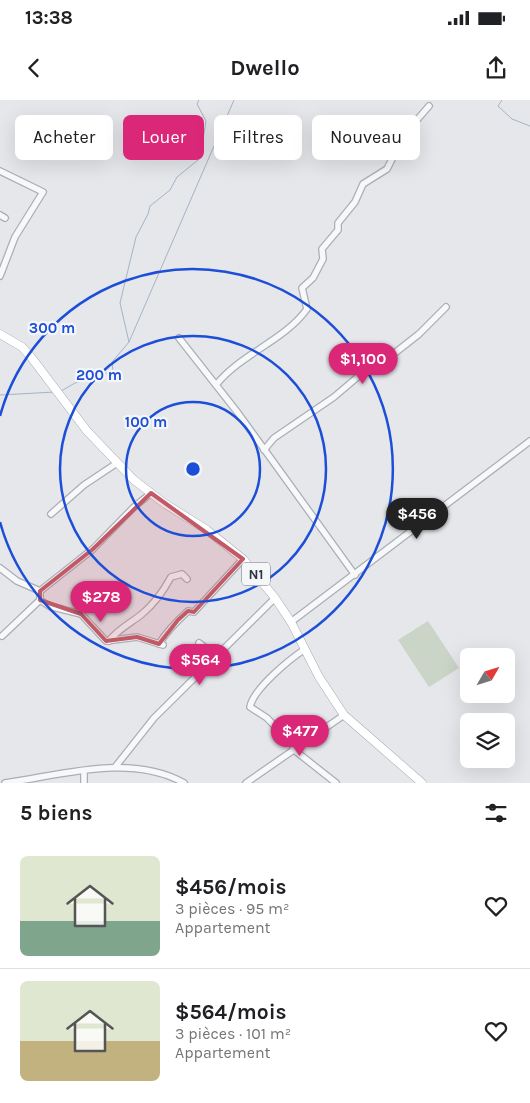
<!DOCTYPE html>
<html lang="fr">
<head>
<meta charset="utf-8">
<style>
  :root { --surface:#fff; --page:#f2f2f2; --text:#202124; --muted:#757577; --line:#e0e0e0; --accent:#db2777 }
  body { margin:0; font-family:Karla,sans-serif; background:var(--page); color:var(--text); height:100vh; display:flex; flex-direction:column; font-size:19px; white-space:nowrap }
  * { box-sizing:border-box; margin:0 }
  p { font-size:16px; color:var(--muted) }
  .icon { flex:none; width:28px; height:28px; fill:none; stroke:currentColor; stroke-width:2; stroke-linecap:round; stroke-linejoin:round }
  .map { position:relative; height:683px; overflow:hidden }
  .details { display:flex; flex-direction:column; background:var(--surface); flex:1 }
  .details>* { flex:none }
  .banner { position:absolute; left:15px; top:15px; width:500px; height:45px; display:flex; gap:10px }
  .needle { width:32px; rotate:51deg }
  .controls { position:absolute; left:460px; top:548px; display:grid; gap:10px }
  .controls a { display:grid; place-items:center; width:55px; height:55px; border-radius:8px; background:var(--surface); box-shadow:0 5px 20px #0002; font-size:25px }
  .price { position:absolute; translate:-50% -42px; padding:0 11px; border-radius:18px; background:var(--accent); color:#fff; font-size:16px; line-height:32px; filter:drop-shadow(0 1px 2px #0008) }
  .price::after { content:''; position:absolute; left:50%; top:30px; width:15px; height:11px; margin-left:-8px; background:inherit; clip-path:polygon(0 0,100% 0,50% 100%) }
  .price.selected { background:#222; color:#fff }
  ul { padding:0; list-style:none }
  li { display:flex; align-items:center; gap:15px; height:125px; padding:0 20px }
  li+li { border-top:1px solid var(--line) }
  li span { display:grid; place-items:center; flex:none; width:140px; height:100px; border-radius:8px; color:#555 }
  li>.icon { margin-inline-start:auto }
  span .icon { width:60px; height:60px; fill:#fffc; stroke-width:1 }
  li b { font-size:21px }
  h2 { display:flex; justify-content:space-between; align-items:center; height:60px; padding:0 20px; font-size:21px }
  .pill { padding:0 18px; border-radius:8px; background:var(--surface); box-shadow:0 5px 20px #0002; font-size:18px; line-height:45px }
  .pill.selected { background:var(--accent); color:#fff }
  .status { display:flex; justify-content:space-between; align-items:center; height:35px; padding:0 25px; background:var(--surface); direction:ltr }
  .status svg { height:14px; fill:currentColor }
  header { display:flex; justify-content:space-between; align-items:center; height:65px; padding:0 20px; background:var(--surface); font-size:22px; font-weight:700 }
  .map>svg:first-child { display:block }
</style>
</head>
<body>
<div class="status"><b>13:38</b><svg viewBox="0 0 49 12"><path d="M0 12V9h3v3zM5 12V6h3v6zM10 12V3h3v9zM15 12V0h3v12zM26 1h20v11H26zM47 4h2v5h-2z"/></svg></div>
<header><svg class="icon" aria-label="back" viewBox="0 0 24 24"><path d="M15 5l-7 7 7 7"/></svg>Dwello<svg class="icon" aria-label="share" viewBox="0 0 24 24"><path d="M12 15V3M7 8l5-5 5 5M5 13v7h14v-7"/></svg></header>
<div class="map">
<svg width="530" height="683" viewBox="0 0 530 683">
  <rect width="100%" height="100%" fill="#e5e7eb"/>
  <path fill="#cad4c7" d="M428 521 459 568 429 587 398 540Z"/>
  <g fill="none" stroke-linecap="round" stroke-linejoin="round">
    <g stroke="#a4b4c7" stroke-width="1">
      <path d="M502 0 498 6 512 19 530 26"/>
      <path d="M129 242 120 203 136 137 148 114 150 106 170 90 177 77 198 60 201 52 206 21 197 4 199 0"/>
      <path d="M61 291 75 283 113 271 112 262 129 242 234 0"/>
      <path d="M0 295 55 292"/>
    </g>
    <defs>
      <g id="minor">
        <path d="M0 71 43 92 15 137 0 176"/>
        <path d="M0 115 5 118"/>
        <path d="M179 238 238 313 355 475"/>
        <path d="M216 285C242 253 284 241 307 209L302 188 313 178 323 159 322 149 338 130V123L355 102 363 84 387 69 404 35 429 6"/>
        <path d="M264 350 274 338 334 297 367 269 391 256 419 234 446 207"/>
        <path d="M51 414 84 385 117 363"/>
        <path d="M0 468 17 481 40 491"/>
        <path d="M40 500 49 506 81 514 106 541 137 537 163 545"/>
        <path d="M291 522 530 341"/>
        <path d="M2 536 40 500V491L93 449 134 407 151 393"/>
        <path d="M109 541C118 529 131 523 142 514 154 504 164 490 171 477L182 474 187 479"/>
        <path d="M199 543 216 556"/>
        <path d="M159 544C167 531 177 521 188 511L194 512 243 459"/>
        <path d="M295 647 267 618 250 607C253 589 290 559 305 549"/>
        <path d="M293 649 336 683"/>
        <path d="M116 666 154 618 275 498"/>
        <path d="M5 683C62 675 131 653 184 683"/>
        <path d="M84 683V671"/>
        <path d="M246 683 344 615"/>
      </g>
      <path id="major" d="M0 234 22 247 31 257 87 331 134 380 164 403 207 430 243 459 275 498 291 522 319 577 344 615 422 683"/>
    </defs>
    <use href="#minor" stroke="#aaaeb5" stroke-width="8"/>
    <use href="#major" stroke="#a5abb5" stroke-width="9"/>
    <use href="#minor" stroke="#f7f8fa" stroke-width="5.5"/>
    <use href="#major" stroke="#fff" stroke-width="8"/>
  </g>
  <path fill="#c15966" fill-opacity="0.2" stroke="#c15966" stroke-width="4" stroke-linejoin="round" d="M151 393 243 459 194 512 188 511 178 520 159 544 137 537 106 541 81 514 40 500V491L93 449Z"/>
  <g fill="none" stroke="#1d4ed8" stroke-width="2.5">
    <circle cx="193" cy="369" r="67"/>
    <circle cx="193" cy="369" r="133"/>
    <path d="M0 316A200 200 0 1 1 0 422"/>
  </g>
  <g text-anchor="middle" stroke-width="4.5" stroke-linejoin="round" paint-order="stroke">
    <rect fill="#f4f6f8" stroke="#696f79" stroke-width="1" x="242" y="462.5" width="28" height="23" rx="4"/>
    <g font-size="14" font-weight="bold" fill="#2e3542">
      <text x="256" y="479">N1</text>
    </g>
  </g>
  <circle cx="193" cy="369" r="8" fill="#1d4ed8" stroke="#f4f6f8" stroke-width="2.5"/>
  <g font-size="15" text-anchor="middle" font-weight="bold" fill="#1d4ed8" stroke="#f4f6f8" stroke-width="4.5" stroke-linejoin="round" paint-order="stroke">
    <text x="52" y="233">300 m</text>
    <text x="99" y="280">200 m</text>
    <text x="146" y="327">100 m</text>
  </g>
</svg>
<div class="controls">
<a><svg class="needle" viewBox="-14 -14 28 28"><path d="M0-13l5 13h-10z" fill="#e53935"/><path d="M0 13l5-13h-10z" fill="#757577"/></svg></a>
<a><svg class="icon" aria-label="layers" viewBox="0 0 24 24"><path d="M12 4l9 5-9 5-9-5zM3 14l9 5 9-5"/></svg></a>
</div>
<b class="price" style="left:363px;top:285px">$1,100</b>
<b class="price selected" style="left:417px;top:440px">$456</b>
<b class="price" style="left:101px;top:523px">$278</b>
<b class="price" style="left:200px;top:586px">$564</b>
<b class="price" style="left:300px;top:657px">$477</b>
<div class="banner">
<a class="pill">Acheter</a>
<a class="pill selected">Louer</a>
<a class="pill">Filtres</a>
<a class="pill">Nouveau</a>
</div>
</div>
<section class="details">
<h2>5 biens<svg class="icon" aria-label="filters" viewBox="0 0 24 24"><path d="M4 7h16M4 17h16"/><circle cx="9" cy="7" r="2"/><circle cx="15" cy="17" r="2"/></svg></h2>
<ul>
<li><span style="background:linear-gradient(#dfe7d0 65%,#7fa58c 0)"><svg class="icon" aria-label="home" viewBox="0 0 24 24"><path d="M3 11l9-7 9 7M6 9v11h12V9"/></svg></span><div><b>$456/mois</b><p>3 pièces · 95 m²</p><p>Appartement</p></div><svg class="icon" aria-label="heart" viewBox="0 0 24 24"><path d="M12 20l-8-8c-3-5 5-10 8-4 3-6 11-1 8 4z"/></svg></li>
<li><span style="background:linear-gradient(#dfe7d0 60%,#c2b280 0)"><svg class="icon" aria-label="home" viewBox="0 0 24 24"><path d="M3 11l9-7 9 7M6 9v11h12V9"/></svg></span><div><b>$564/mois</b><p>3 pièces · 101 m²</p><p>Appartement</p></div><svg class="icon" aria-label="heart" viewBox="0 0 24 24"><path d="M12 20l-8-8c-3-5 5-10 8-4 3-6 11-1 8 4z"/></svg></li>
</ul>
</section>
</body>
</html>
